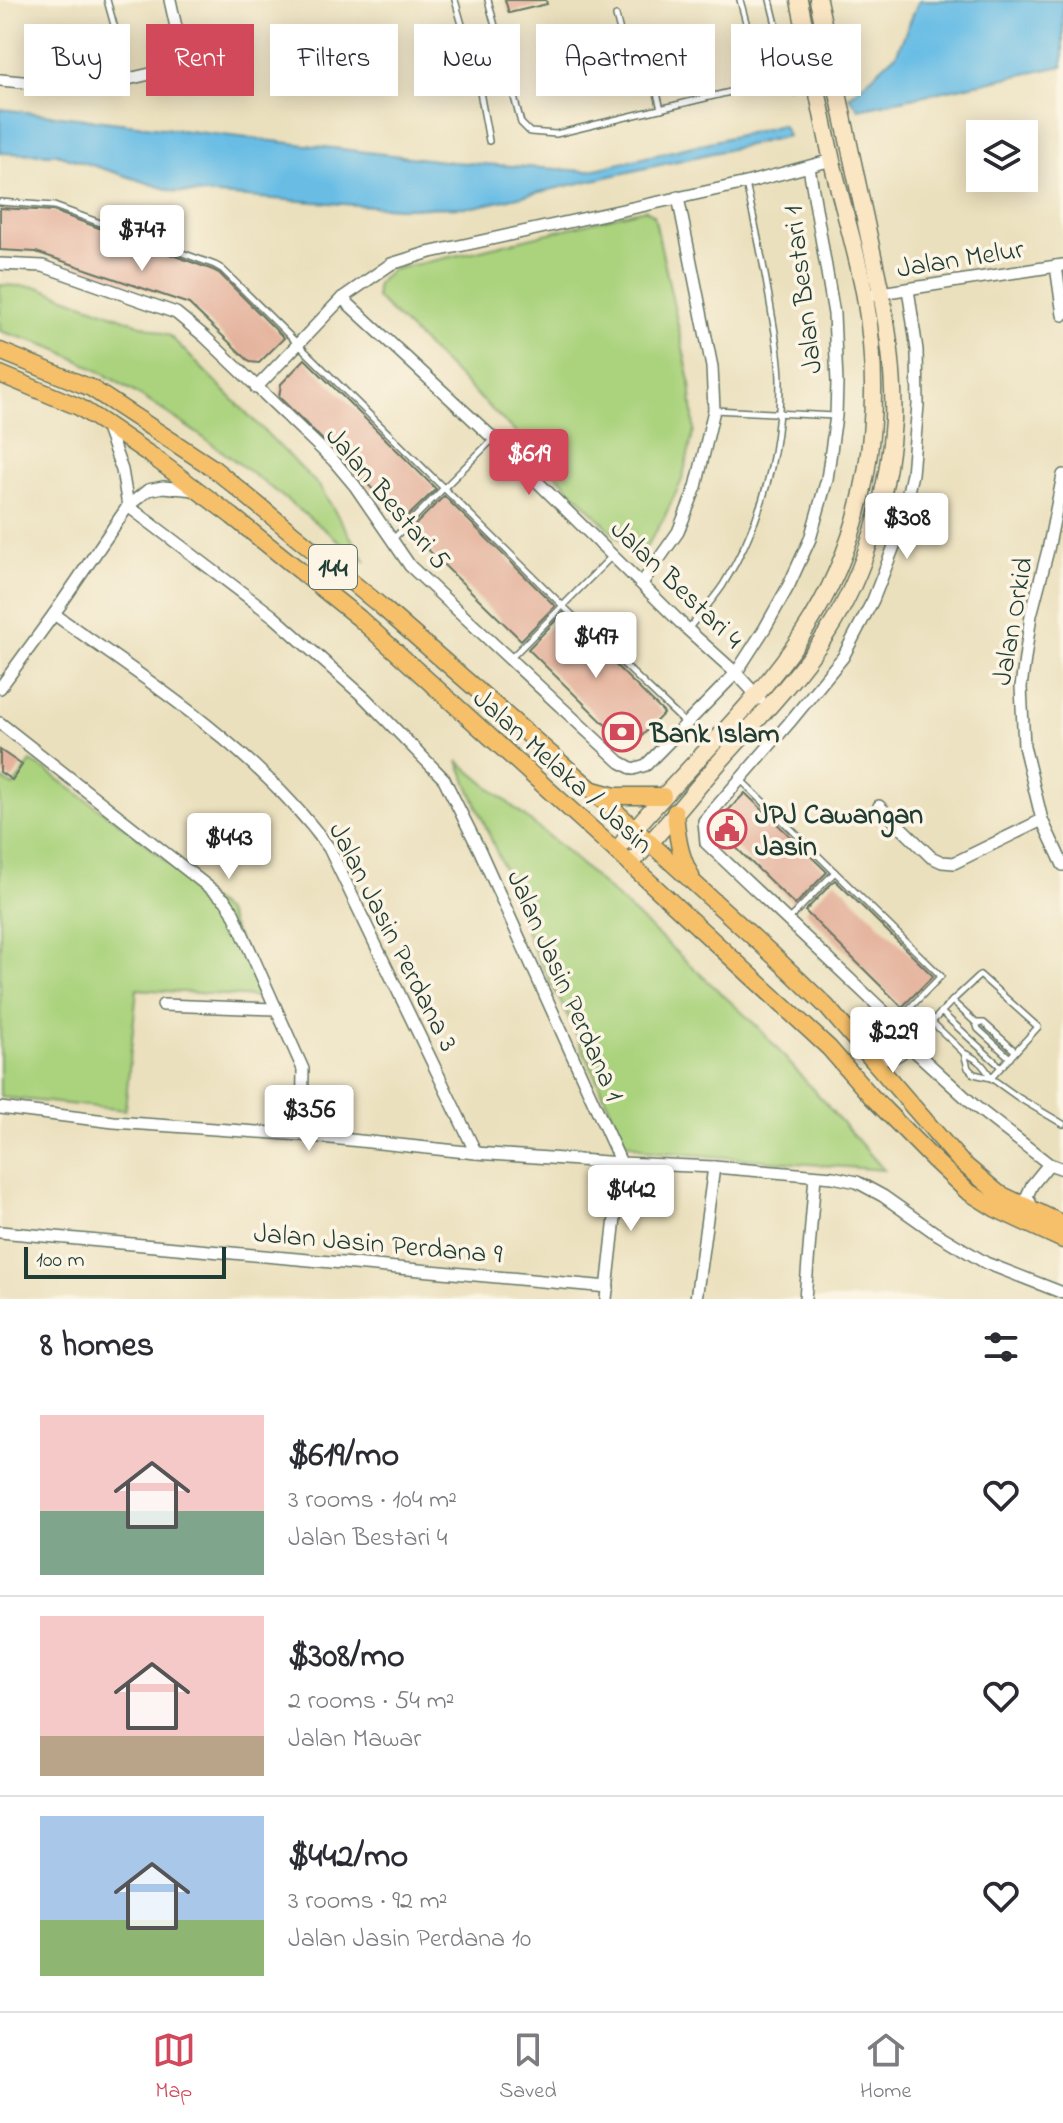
<!DOCTYPE html>
<html lang="en">
<head>
<meta charset="utf-8">
<style>
  :root { --surface:#fff; --page:#f7f7f7; --text:#2b2b33; --muted:#7c7c81; --line:#e1e1e2; --accent:#d1495b }
  body { margin:0; font-family:"Indie Flower",sans-serif; background:var(--page); color:var(--text); height:100vh; display:flex; flex-direction:column; font-size:30px; white-space:nowrap }
  * { box-sizing:border-box; margin:0 }
  p { font-size:26px; color:var(--muted) }
  .icon { flex:none; width:44px; height:44px; fill:none; stroke:currentColor; stroke-width:2; stroke-linecap:round; stroke-linejoin:round }
  .map { position:relative; height:1299px; overflow:hidden }
  .sheet { display:flex; flex-direction:column; background:var(--surface); flex:1 }
  .sheet>* { flex:none }
  .guide { position:absolute; left:24px; top:24px; width:1016px; height:72px; display:flex; gap:16px }
  .fabs { position:absolute; left:966px; top:120px; display:grid; gap:16px }
  .fabs a { display:grid; place-items:center; width:72px; height:72px; border-radius:0px; background:var(--surface); box-shadow:0 4px 20px #0003; font-size:40px }
  .scale { position:absolute; left:24px; bottom:20px; width:202px; box-sizing:border-box; padding-left:8px; border:4px solid #1f3d34; border-top:0; font-size:22px; line-height:28px; white-space:nowrap; color:#1f3d34; -webkit-text-stroke:6px #fcf5e5; paint-order:stroke }
  .price { position:absolute; translate:-50% -68px; padding:0 18px; border-radius:8px; background:#fff; color:#222; font-size:26px; line-height:52px; filter:drop-shadow(0 2px 4px #0008) }
  .price::after { content:''; position:absolute; left:50%; top:48px; width:24px; height:18px; margin-left:-12px; background:inherit; clip-path:polygon(0 0,100% 0,50% 100%) }
  .price.on { background:var(--accent); color:#fff }
  ul { padding:0; list-style:none }
  li { display:flex; align-items:center; gap:24px; height:200px; padding:0 40px }
  li+li { border-top:2px solid var(--line) }
  li span { display:grid; place-items:center; flex:none; width:224px; height:160px; border-radius:0px; color:#555 }
  li>.icon { margin-inline-start:auto }
  span .icon { width:96px; height:96px; fill:#fffc; stroke-width:1 }
  li b { font-size:34px }
  h2 { display:flex; justify-content:space-between; align-items:center; height:96px; padding:0 40px; font-size:34px }
  .pill { padding:0 28px; border-radius:0px; background:var(--surface); box-shadow:0 4px 20px #0003; font-size:28px; line-height:72px }
  .pill.on { background:var(--accent); color:#fff }
  .tabs { display:flex; justify-content:space-around; align-items:center; height:112px; border-top:2px solid var(--line); background:var(--surface); font-size:22px; color:var(--muted) }
  .tabs a { display:grid; justify-items:center; gap:4px }
  .tabs .on { color:var(--accent) }
  .map>svg:first-child { display:block }
</style>
</head>
<body>
<div class="map">
<svg width="1063" height="1299" viewBox="0 0 1063 1299">
  <rect width="100%" height="100%" fill="#fcf5e5"/>
  <filter id="ink" filterUnits="userSpaceOnUse"><feTurbulence type="fractalNoise" baseFrequency=".0125" numOctaves="2"/><feDisplacementMap in="SourceGraphic" scale="16" xChannelSelector="R" yChannelSelector="G"/><feConvolveMatrix kernelMatrix="1 2 1 2 8 2 1 2 1" color-interpolation-filters="sRGB"/></filter>
  <filter id="wash" filterUnits="userSpaceOnUse"><feTurbulence type="fractalNoise" baseFrequency=".006" numOctaves="4" result="noise"/><feDisplacementMap in="SourceGraphic" scale="32" xChannelSelector="R" yChannelSelector="G"/><feGaussianBlur stdDeviation="1.8" result="paint"/><feColorMatrix in="noise" values="0 0 0 0 0 0 0 0 0 0 0 0 0 0 0 0 0 1.4 0 .05"/><feComposite in="paint" operator="in"/></filter>
  <g filter="url(#wash)">
    <rect width="100%" height="100%" fill="#ebe0bd"/>
    <g fill="#abd37e" stroke="#658859" stroke-width="2">
      <path d="M645 209 654 215 690 381 694 430 682 480 663 520 645 549H629L517 434 376 297 377 284 391 270 473 252Z"/>
      <path d="M0 285 38 287 169 335 320 487 366 562C270 487 173 407 64 353 44 343 21 338 0 331Z"/>
      <path d="M458 761 567 852 758 1027 884 1170 648 1151 625 1142 566 1012 532 947 509 881Z"/>
      <path d="M31 762 47 771 138 837 226 913 261 990 256 997 137 989 125 1110 0 1097V778L13 786Z"/>
    </g>
    <g fill="#69bde5" stroke="#447d8c" stroke-width="2">
      <path d="M919 0H1063V66L859 109 849 97 897 53Z"/>
      <path d="M0 109 452 162 587 171 782 125 788 136 474 207 398 208 176 192 57 154 0 153Z"/>
    </g>
    <g id="blocks">
      <g fill="#e3ae98">
        <path d="M505 0H546L547 4 509 13Z"/>
        <path d="M0 208 53 211 213 270 219 273 284 338 259 363 250 362 189 304 36 252 0 250Z"/>
        <path d="M305 359 436 489 404 520 279 397 281 384Z"/>
        <path d="M444 496 555 606 521 640 409 531Z"/>
        <path d="M563 613 664 713 636 742 625 744 528 649Z"/>
        <path d="M0 750 22 765 12 780 0 772Z"/>
        <path d="M745 793 827 872 795 905 718 830V821Z"/>
        <path d="M835 880 933 976 902 1007 805 911Z"/>
      </g>
    </g>
  </g>
  <g filter="url(#ink)">
    <use href="#blocks" fill-opacity="0" stroke="#667664" stroke-width="2"/>
    <g fill="none" stroke-linecap="round" stroke-linejoin="round">
      <defs>
        <g id="lane">
          <path d="M107 0 129 79"/>
          <path d="M455 0 478 81 489 141"/>
          <path d="M488 0 521 123 530 132 556 134 755 86 760 82 761 78 740 0"/>
          <path d="M770 0 793 93"/>
          <path d="M616 16 625 50"/>
          <path d="M645 45 661 109"/>
          <path d="M478 81 497 82 509 79"/>
          <path d="M0 202 54 206 215 265 222 269 563 606 685 723"/>
          <path d="M714 410 835 416"/>
          <path d="M393 539 493 439"/>
          <path d="M689 628C700 614 713 600 723 585 761 524 780 454 780 382 780 360 776 337 772 315 765 271 756 227 746 184"/>
          <path d="M511 658 611 557"/>
          <path d="M741 780 941 976 896 1022"/>
          <path d="M789 919 835 872"/>
          <path d="M952 1001 976 1023 978 1029 1010 1058"/>
          <path d="M941 1012 1001 1067"/>
          <path d="M932 1022 964 1053 968 1068 974 1074 991 1078 1019 1098 1063 1124"/>
          <path d="M976 1023H984L1015 1051"/>
          <path d="M910 1045 952 1001 980 975 1038 1027 991 1078C984 1065 978 1059 964 1053"/>
        </g>
        <g id="street">
          <path d="M0 80 89 88 163 71 177 55 180 45 170 0"/>
          <path d="M0 264 43 266 176 313 204 336 334 461 355 486 410 566 620 762 633 769 646 765 736 673 765 628 789 585 810 539 827 479 836 416 837 383 834 314 809 167"/>
          <path d="M1056 266 1063 315"/>
          <path d="M908 289 917 350 918 405 912 474 898 536 873 600 843 657 789 723 704 821 706 843 895 1022 909 1046 976 1107 1049 1164 1063 1169"/>
          <path d="M874 294 1063 265"/>
          <path d="M342 298 494 439 687 629 736 673 760 699"/>
          <path d="M256 388 342 298 391 264 427 253 746 183 832 160"/>
          <path d="M106 426 122 470 128 506"/>
          <path d="M1063 475 1048 550 1031 615 1021 687 1024 746 1042 820 1063 865"/>
          <path d="M128 506 273 616 365 698 444 779 480 851 621 1163"/>
          <path d="M642 583 678 532 696 487 714 410 712 367 678 197"/>
          <path d="M54 614C152 684 257 750 329 848L476 1153"/>
          <path d="M0 688 54 614 128 506 148 490 163 487 195 490"/>
          <path d="M0 723 225 900 232 910 303 1069 302 1135"/>
          <path d="M879 806 931 857 942 862 954 863 1042 820"/>
          <path d="M163 1005 275 1009"/>
          <path d="M870 1054C888 1060 896 1060 909 1046"/>
          <path d="M0 1108 114 1122 302 1135 476 1153 621 1163 714 1167 833 1177 857 1182 883 1196 934 1232 986 1263 1063 1293"/>
          <path d="M1034 1211 1027 1196 1032 1185 1049 1164"/>
          <path d="M0 1232 608 1287"/>
          <path d="M606 1299 621 1163"/>
          <path d="M696 1299 714 1167"/>
          <path d="M805 1299 815 1176"/>
        </g>
        <g id="secondary">
          <path d="M616 851C676 777 750 713 802 635 869 535 885 414 865 297 857 251 842 206 832 161 820 107 810 53 799 0"/>
          <path d="M630 864C662 832 691 794 722 759 758 719 797 678 827 633 866 573 889 491 893 420 895 377 889 335 881 293L818 0"/>
        </g>
        <g id="primary">
          <path d="M0 351 91 388 213 468 382 607 591 789 774 956 826 1006 960 1161 998 1193 1063 1224"/>
          <path d="M0 374 79 407 105 424 152 456 232 516 359 618 616 851 829 1048 871 1096 934 1160 967 1191 996 1209 1063 1240"/>
          <path d="M593 790 615 796H663"/>
          <path d="M675 812C677 835 679 855 691 876"/>
        </g>
      </defs>
      <use href="#lane" stroke="#667664" stroke-width="8"/>
      <use href="#street" stroke="#667664" stroke-width="14"/>
      <use href="#secondary" stroke="#667664" stroke-width="19"/>
      <use href="#primary" stroke="#667664" stroke-width="19"/>
      <use href="#lane" stroke="#fff" stroke-width="5"/>
      <use href="#street" stroke="#fff" stroke-width="11"/>
      <use href="#secondary" stroke="#fbe6c4" stroke-width="16"/>
      <use href="#primary" stroke="#f6c06b" stroke-width="16"/>
    </g>
  </g>
  <defs>
    <symbol id="bank-ring" viewBox="-11 -11 22 22"><circle r="9.5" fill="#fcf5e5" stroke="#d1495b" stroke-width="1.5"/><path d="M-6-4H6V4H-6ZM0-2.3a2.3 2.3 0 1 0 0 4.6a2.3 2.3 0 1 0 0-4.6Z" fill="#d1495b"/></symbol>
    <symbol id="civic-ring" viewBox="-11 -11 22 22"><circle r="9.5" fill="#fcf5e5" stroke="#d1495b" stroke-width="1.5"/><path d="M-.6-6.5H3V-4.5H.6V-3L4-1V1h2V6H-6V1h2V-1L-.6-3ZM-1.2 2.5V6h2.4V2.5Z" fill="#d1495b"/></symbol>
  </defs>
  <g fill-rule="evenodd">
    <use href="#bank-ring" x="600" y="710" width="44" height="44"/>
    <use href="#civic-ring" x="705" y="807" width="44" height="44"/>
  </g>
  <g text-anchor="middle" stroke-width="7" stroke-linejoin="round" paint-order="stroke">
    <rect fill="#fcf5e5" stroke="#617469" stroke-width="2" x="309" y="545" width="48" height="44" rx="6"/>
    <g font-size="26" font-weight="bold" fill="#1f3d34">
      <text x="333" y="576">144</text>
    </g>
    <g font-size="28" fill="#1f3d34" stroke="#fcf5e5">
      <text transform="translate(960 257) rotate(-9)" y="10">Jalan Melur</text>
      <text transform="translate(801 290) rotate(-97)" y="10">Jalan Bestari 1</text>
      <text transform="translate(389 497) rotate(50)" y="10">Jalan Bestari 5</text>
      <text transform="translate(678 583) rotate(44)" y="10">Jalan Bestari 4</text>
      <text transform="translate(1011 621) rotate(-80)" y="10">Jalan Orkid</text>
      <text transform="translate(564 770) rotate(42)" y="10">Jalan Melaka / Jasin</text>
      <text transform="translate(395 936) rotate(63)" y="10">Jalan Jasin Perdana 3</text>
      <text transform="translate(567 985) rotate(66)" y="10">Jalan Jasin Perdana 1</text>
      <text transform="translate(378 1242) rotate(5)" y="10">Jalan Jasin Perdana 9</text>
    </g>
    <g font-size="28" font-weight="bold" fill="#1f3d34" stroke="#fcf5e5" text-anchor="start">
      <text x="650" y="742">Bank Islam</text>
      <text x="755" y="823">JPJ Cawangan<tspan x="755" dy="32">Jasin</tspan></text>
    </g>
  </g>
</svg>
<div class="fabs">
<a><svg class="icon" aria-label="layers" viewBox="0 0 24 24"><path d="M12 4l9 5-9 5-9-5zM3 14l9 5 9-5"/></svg></a>
</div>
<div class="scale">100 m</div>
<b class="price" style="left:142px;top:273px">$747</b>
<b class="price on" style="left:529px;top:497px">$619</b>
<b class="price" style="left:907px;top:561px">$308</b>
<b class="price" style="left:596px;top:680px">$497</b>
<b class="price" style="left:229px;top:881px">$443</b>
<b class="price" style="left:893px;top:1075px">$229</b>
<b class="price" style="left:309px;top:1153px">$356</b>
<b class="price" style="left:631px;top:1233px">$442</b>
<div class="guide">
<a class="pill">Buy</a>
<a class="pill on">Rent</a>
<a class="pill">Filters</a>
<a class="pill">New</a>
<a class="pill">Apartment</a>
<a class="pill">House</a>
</div>
</div>
<section class="sheet">
<h2>8 homes<svg class="icon" aria-label="filters" viewBox="0 0 24 24"><path d="M4 7h16M4 17h16"/><circle cx="9" cy="7" r="2"/><circle cx="15" cy="17" r="2"/></svg></h2>
<ul>
<li><span style="background:linear-gradient(#f6c9c9 60%,#7fa58c 0)"><svg class="icon" aria-label="home" viewBox="0 0 24 24"><path d="M3 11l9-7 9 7M6 9v11h12V9"/></svg></span><div><b>$619/mo</b><p>3 rooms · 104 m²</p><p>Jalan Bestari 4</p></div><svg class="icon" aria-label="heart" viewBox="0 0 24 24"><path d="M12 20l-8-8c-3-5 5-10 8-4 3-6 11-1 8 4z"/></svg></li>
<li><span style="background:linear-gradient(#f6c9c9 75%,#b9a48a 0)"><svg class="icon" aria-label="home" viewBox="0 0 24 24"><path d="M3 11l9-7 9 7M6 9v11h12V9"/></svg></span><div><b>$308/mo</b><p>2 rooms · 54 m²</p><p>Jalan Mawar</p></div><svg class="icon" aria-label="heart" viewBox="0 0 24 24"><path d="M12 20l-8-8c-3-5 5-10 8-4 3-6 11-1 8 4z"/></svg></li>
<li><span style="background:linear-gradient(#a9c7e8 65%,#8fb573 0)"><svg class="icon" aria-label="home" viewBox="0 0 24 24"><path d="M3 11l9-7 9 7M6 9v11h12V9"/></svg></span><div><b>$442/mo</b><p>3 rooms · 92 m²</p><p>Jalan Jasin Perdana 10</p></div><svg class="icon" aria-label="heart" viewBox="0 0 24 24"><path d="M12 20l-8-8c-3-5 5-10 8-4 3-6 11-1 8 4z"/></svg></li>
</ul>
</section>
<nav class="tabs">
<a class="on"><svg class="icon" aria-label="map" viewBox="0 0 24 24"><path d="M3 6l6-2 6 2 6-2v14l-6 2-6-2-6 2zM9 4v14M15 6v14"/></svg>Map</a>
<a><svg class="icon" aria-label="saved" viewBox="0 0 24 24"><path d="M7 4h10v16l-5-4-5 4z"/></svg>Saved</a>
<a><svg class="icon" aria-label="home" viewBox="0 0 24 24"><path d="M3 11l9-7 9 7M6 9v11h12V9"/></svg>Home</a>
</nav>
</body>
</html>
